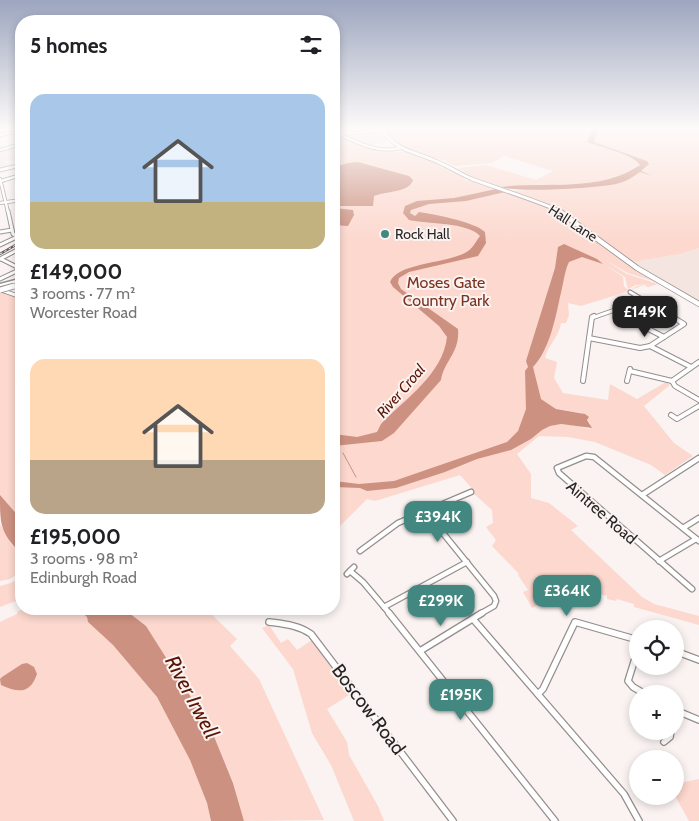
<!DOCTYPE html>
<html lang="en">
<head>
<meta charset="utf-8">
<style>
  :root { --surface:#fff; --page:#f6f6f6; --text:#202124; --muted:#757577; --accent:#428880 }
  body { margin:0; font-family:Cabin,sans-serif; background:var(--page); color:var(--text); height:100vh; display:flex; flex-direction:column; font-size:19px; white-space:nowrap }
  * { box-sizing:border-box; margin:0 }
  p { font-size:16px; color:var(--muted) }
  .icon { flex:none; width:28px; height:28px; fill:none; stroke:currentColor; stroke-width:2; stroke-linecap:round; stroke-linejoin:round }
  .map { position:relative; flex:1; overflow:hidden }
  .side { position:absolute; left:15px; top:15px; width:325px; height:600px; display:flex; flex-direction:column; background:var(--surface); border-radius:20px; box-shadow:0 2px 8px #0003 }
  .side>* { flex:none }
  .fabs { position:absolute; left:629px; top:620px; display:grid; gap:10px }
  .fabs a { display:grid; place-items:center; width:55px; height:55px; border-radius:50%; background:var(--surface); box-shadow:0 2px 8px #0003; font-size:25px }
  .price { position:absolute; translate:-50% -42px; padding:0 11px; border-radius:10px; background:var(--accent); color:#fff; font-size:16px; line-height:32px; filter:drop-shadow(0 1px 2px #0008) }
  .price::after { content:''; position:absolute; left:50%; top:30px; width:15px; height:11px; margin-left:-8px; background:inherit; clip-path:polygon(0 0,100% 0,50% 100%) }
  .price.current { background:#222; color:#fff }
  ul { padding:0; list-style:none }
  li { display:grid; align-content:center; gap:10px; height:265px; padding:0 15px }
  li span { display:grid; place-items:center; height:155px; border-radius:15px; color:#555 }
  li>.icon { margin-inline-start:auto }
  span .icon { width:90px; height:90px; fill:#fffc; stroke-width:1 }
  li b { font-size:21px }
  h2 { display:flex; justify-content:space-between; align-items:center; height:60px; padding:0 15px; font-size:21px }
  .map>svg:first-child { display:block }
</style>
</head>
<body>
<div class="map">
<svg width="699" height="821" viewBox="0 0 699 821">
  <rect width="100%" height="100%" fill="#faf3f1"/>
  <g fill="#f5e5e1">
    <path d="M380 131 388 142 372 145 351 138 345 133Z"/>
    <path d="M9 148 21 151V159L4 161 9 166 0 169V151Z"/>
    <path d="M699 248V301L632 262 680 254Z"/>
  </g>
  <g fill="#fcd8ce" fill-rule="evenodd">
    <path d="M404 128 445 130V128H590L592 130 587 142C600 147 632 154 640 165 606 187 570 184 531 185 521 185 509 189 500 187 485 185 470 176 458 168L486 165 536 180 553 171 504 156 492 163 455 166 443 160 413 152 397 144 386 133H407Z"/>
    <path d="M596 128H699V248L680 254 632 262 642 273 659 283 628 273 605 260 627 274 658 284 648 287 644 285 631 290 637 286 649 284 636 285 628 289 625 277 604 264 623 277 624 286 629 291 581 306 568 303 569 315 566 323H561C559 337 548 345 545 358L557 362 554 378 563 393 608 400 610 384 637 399 666 382 670 385 644 406 674 443 693 456 665 475 651 465 595 442 568 437 539 436 517 454 531 474V498L549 503 578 526 571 530 642 597 654 604 699 616V625L634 607V604L617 599 616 601 607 599V596L599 594 598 596 590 593 589 598 583 597 582 599 550 593 549 599 532 608 523 592 528 590 518 575 519 574 492 546 496 540 486 527 493 523 492 510 474 494 475 492 460 475 375 501 367 499 334 532V133L370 147 394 152 403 151 432 160 453 171 467 181 473 180 511 191 584 187 638 173 643 169 647 161 594 142 598 131ZM541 399 556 409 582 413 590 423V429C574 425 557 420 542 430Z"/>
    <path d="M0 291 21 299V519L0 495Z"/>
    <path d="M0 524 11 544 21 554V572L10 579 0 581Z"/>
    <path d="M21 577V599L0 607V586L11 583Z"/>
    <path d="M23 609H78L87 617 88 622 113 645 157 697 190 760 207 803 211 821H0V622L17 614V612Z"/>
    <path d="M124 609H206L237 639 230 646 259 679 324 820 244 821 233 782 211 729 146 627Z"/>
    <path d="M269 625 281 643 288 639 297 650 312 640 352 693 327 709 347 742 349 755 378 806 384 821H354L331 765 312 733 293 669 262 628Z"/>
    <path d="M699 779V821H689L675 796V784Z"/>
  </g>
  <g fill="#cd9181">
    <path d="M590 128H596L598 131 594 142 647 161 649 164 641 171 653 176 640 172C633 177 625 182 616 184 597 188 517 193 501 187 548 181 598 193 640 165 633 154 600 147 587 142L592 130Z"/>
    <path d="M358 162 409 176 413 180C409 193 385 191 374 196L373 206H334V167L348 163Z"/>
    <path d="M496 189 505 192 466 201 429 204 411 210 410 213 415 216 419 212C433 214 475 222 485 232L486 243 478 256 409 272 399 278 398 283 401 289 458 329C460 353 444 361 441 380L394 433 382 441 334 446V434L357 437 377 432 381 424C405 399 443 374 447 337L439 326 393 287 390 282C398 262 449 264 468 251 473 248 476 241 480 236 468 222 427 224 409 220L403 213 405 206 417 201 454 198Z"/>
    <path d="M334 208 353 210 354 215 348 226 334 225Z"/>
    <path d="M564 244 597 259 603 264 582 257 569 262C565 270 564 280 562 288 556 314 551 348 533 367L541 399 556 409 585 414 589 417 587 420 592 428 561 424 550 426 542 430 531 439 511 450 477 459 445 472 396 488 367 491 360 488 334 487V481L359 484 394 481 507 442 518 431 526 409 525 371 528 367 526 361 555 268 558 247Z"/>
    <path d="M0 495 21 519V554C0 532 0 525 0 495Z"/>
    <path d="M78 609H124L146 626 211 729 233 783 244 821H211L207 803 190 760 157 697 113 645 88 622 87 617Z"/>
    <path d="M27 663 34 667 37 674C30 694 19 693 1 685L0 679 2 677 22 664Z"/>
  </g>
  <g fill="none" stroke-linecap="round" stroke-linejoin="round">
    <path stroke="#cd9181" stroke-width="1" d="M343 453 356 477"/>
    <defs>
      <g id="minor-far4">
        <path d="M334 132C355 141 376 154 400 148"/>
        <path d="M339 134 402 129"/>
        <path d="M0 135 21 131"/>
        <path d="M0 150 21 144"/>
        <path d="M0 179 8 212"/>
        <path d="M1 181 21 175"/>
        <path d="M0 203 21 200"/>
      </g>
      <g id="minor-far3">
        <path d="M8 211 13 234 18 237"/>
        <path d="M0 232 12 230"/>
        <path d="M0 245 21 235"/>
        <path d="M0 259 21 248"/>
        <path d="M1 259 21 269"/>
        <path d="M0 279 21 269"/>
        <path d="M4 291 21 297"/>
        <path d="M630 292 673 318"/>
        <path d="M592 318 643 300"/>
      </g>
      <g id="minor-far2">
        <path d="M629 319 664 337"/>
        <path d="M589 338 640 348 650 346 691 367"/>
        <path d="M650 346 684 324 671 316"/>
        <path d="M630 371 672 381"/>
        <path d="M583 381 592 317 594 316"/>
        <path d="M627 381 630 369"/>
        <path d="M672 381 675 386 699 400"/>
        <path d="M672 381 699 362"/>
        <path d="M671 415 677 419 699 406"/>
      </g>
      <g id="minor-far1">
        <path d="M642 495 699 458"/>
        <path d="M425 511 494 596 496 601 494 606 480 614"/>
        <path d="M683 528 699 518"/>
        <path d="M360 551 398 523 471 492"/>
        <path d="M659 561 696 539"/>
        <path d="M350 571 363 582 390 614"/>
        <path d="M347 574 354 567"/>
        <path d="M692 589 559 473 557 468 586 456 594 457 699 541"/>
        <path d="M384 607 467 562"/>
      </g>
      <g id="minor">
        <path d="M389 613 555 821"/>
        <path d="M473 619 624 794 639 821"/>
        <path d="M269 622C284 624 298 625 311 634L453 821"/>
        <path d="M638 649 628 681 633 687 645 694"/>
        <path d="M420 651 482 613"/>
        <path d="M675 651 699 660"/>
        <path d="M538 694 543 689 575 622 638 640"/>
        <path d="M675 710 699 720"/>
        <path d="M664 742 670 737 671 731"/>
      </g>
      <g id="primary-far1">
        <path d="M380 128C399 153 412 150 438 162 450 167 460 174 472 179 502 190 533 199 562 212"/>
        <path d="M0 170 21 165"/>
      </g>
      <path id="primary" d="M559 211 637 268 699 304"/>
      <path id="trunk" d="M19 279H21V281L0 287V284Z"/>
    </defs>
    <use href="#minor-far4" stroke="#948e8d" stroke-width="4"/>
    <use href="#minor-far3" stroke="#948e8d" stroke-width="5"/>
    <use href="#minor-far2" stroke="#948e8d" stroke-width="6"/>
    <use href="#minor-far1" stroke="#948e8d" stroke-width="7"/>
    <use href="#minor" stroke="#948e8d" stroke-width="8"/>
    <use href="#primary-far1" stroke="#948e8d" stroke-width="4.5"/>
    <use href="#primary" stroke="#948e8d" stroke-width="6"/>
    <use href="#trunk" stroke="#948e8d" stroke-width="3"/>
    <use href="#minor-far4" stroke="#fff" stroke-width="2.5"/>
    <use href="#minor-far3" stroke="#fff" stroke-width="3"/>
    <use href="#minor-far2" stroke="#fff" stroke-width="4"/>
    <use href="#minor-far1" stroke="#fff" stroke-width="4.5"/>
    <use href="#minor" stroke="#fff" stroke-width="5.5"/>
    <use href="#primary-far1" stroke="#fff" stroke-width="3"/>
    <use href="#primary" stroke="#fff" stroke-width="4.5"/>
    <use href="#trunk" fill="#fff" fill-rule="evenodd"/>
    <defs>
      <path id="rail" d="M0 254 21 242"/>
    </defs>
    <use href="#rail" stroke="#656160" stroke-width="2.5"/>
    <use href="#rail" stroke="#faf3f1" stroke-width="1" stroke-dasharray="2.5" stroke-linecap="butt"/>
    <defs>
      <path id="trunk-bridge" d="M0 290 14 286"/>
    </defs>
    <use href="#trunk-bridge" stroke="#948e8d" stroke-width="7" stroke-linecap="butt"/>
    <use href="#trunk-bridge" stroke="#fff" stroke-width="5"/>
  </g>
  <linearGradient id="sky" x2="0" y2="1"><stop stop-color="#9da6bf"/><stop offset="0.53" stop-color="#fdfaf9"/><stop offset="1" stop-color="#fdfaf9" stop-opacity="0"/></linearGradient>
  <rect width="699" height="243" fill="url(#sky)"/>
  <circle fill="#428880" stroke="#faf3f1" stroke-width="2" cx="385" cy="234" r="5"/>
  <g text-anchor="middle" stroke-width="4" stroke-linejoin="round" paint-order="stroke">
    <g font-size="14" fill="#272524" stroke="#faf3f1">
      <text transform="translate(573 223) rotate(33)" y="5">Hall Lane</text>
    </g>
    <g font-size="14" fill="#272524" stroke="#faf3f1" text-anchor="start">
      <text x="395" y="239">Rock Hall</text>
    </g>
    <g font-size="15" font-style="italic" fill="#5c1502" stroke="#faf3f1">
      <text transform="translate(401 391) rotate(-49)" y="5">River Croal</text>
    </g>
    <g font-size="16" fill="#7c3320" stroke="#faf3f1">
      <text x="446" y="288">Moses Gate<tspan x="446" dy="18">Country Park</tspan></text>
    </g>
    <g font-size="16" fill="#272524" stroke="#faf3f1">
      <text transform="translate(602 512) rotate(41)" y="6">Aintree Road</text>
    </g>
    <g font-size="19" fill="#272524" stroke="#faf3f1">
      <text transform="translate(369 709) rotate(53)" y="7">Boscow Road</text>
    </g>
    <g font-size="21" font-style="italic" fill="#5c1502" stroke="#faf3f1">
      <text transform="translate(192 697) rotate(62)" y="7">River Irwell</text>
    </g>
  </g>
</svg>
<div class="fabs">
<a><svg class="icon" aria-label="locate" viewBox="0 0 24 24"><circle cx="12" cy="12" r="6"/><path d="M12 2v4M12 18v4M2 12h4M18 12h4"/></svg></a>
<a>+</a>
<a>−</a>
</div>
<b class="price current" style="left:645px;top:338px">£149K</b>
<b class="price" style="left:438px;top:543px">£394K</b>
<b class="price" style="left:567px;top:617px">£364K</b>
<b class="price" style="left:441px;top:627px">£299K</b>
<b class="price" style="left:461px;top:721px">£195K</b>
<section class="side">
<h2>5 homes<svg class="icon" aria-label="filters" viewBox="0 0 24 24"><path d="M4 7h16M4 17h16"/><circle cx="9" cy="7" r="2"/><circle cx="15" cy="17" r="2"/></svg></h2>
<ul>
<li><span style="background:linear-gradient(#a9c7e8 70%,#c2b280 0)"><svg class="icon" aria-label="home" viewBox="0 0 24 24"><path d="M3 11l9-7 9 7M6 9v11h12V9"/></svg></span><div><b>£149,000</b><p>3 rooms · 77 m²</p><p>Worcester Road</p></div></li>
<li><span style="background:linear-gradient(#ffd9b3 65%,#b9a48a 0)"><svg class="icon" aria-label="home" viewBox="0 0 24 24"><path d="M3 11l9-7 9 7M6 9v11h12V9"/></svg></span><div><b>£195,000</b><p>3 rooms · 98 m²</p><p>Edinburgh Road</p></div></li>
</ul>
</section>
</div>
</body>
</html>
